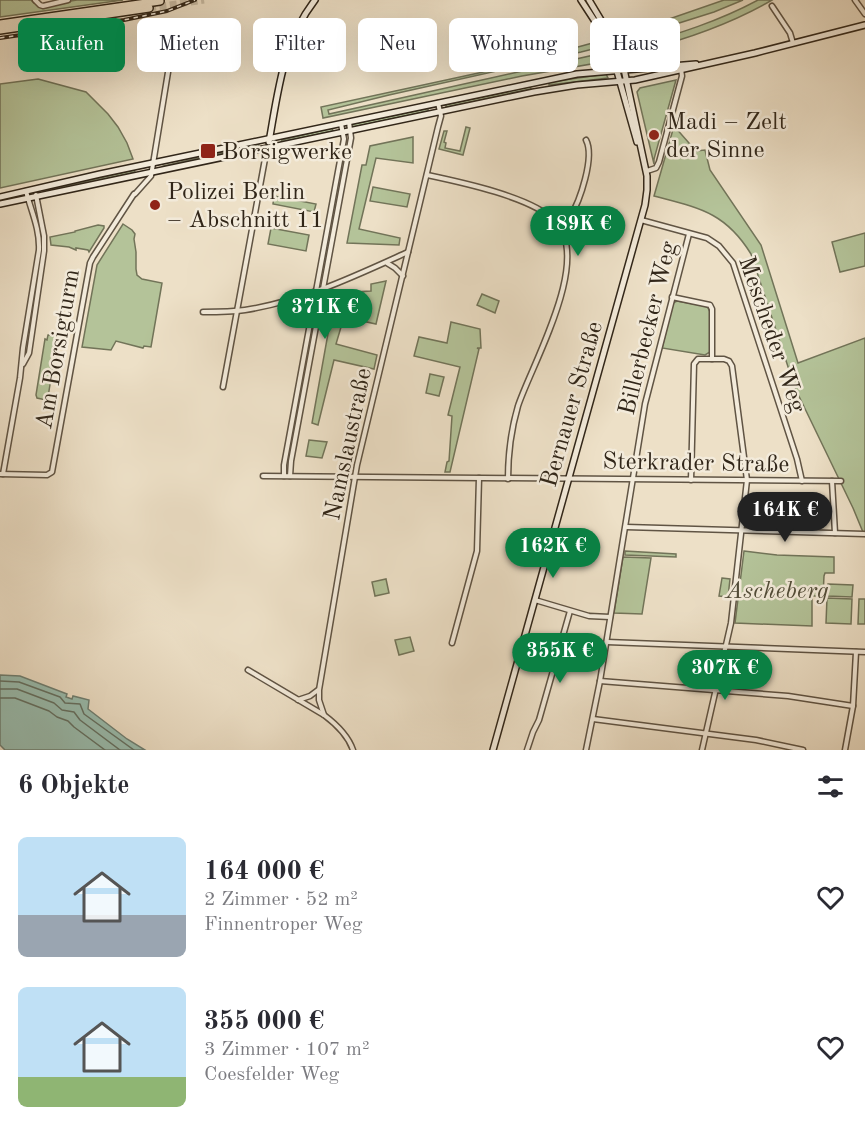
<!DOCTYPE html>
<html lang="de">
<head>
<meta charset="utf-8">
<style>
  :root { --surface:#fff; --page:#f7f7f7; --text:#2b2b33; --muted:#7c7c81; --accent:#0b8043 }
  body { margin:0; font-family:"Old Standard TT",serif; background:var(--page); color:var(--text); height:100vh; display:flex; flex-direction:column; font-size:22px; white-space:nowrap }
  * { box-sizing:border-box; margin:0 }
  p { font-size:20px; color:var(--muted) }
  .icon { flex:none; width:33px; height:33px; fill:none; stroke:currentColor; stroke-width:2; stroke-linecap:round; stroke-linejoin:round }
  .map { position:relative; height:750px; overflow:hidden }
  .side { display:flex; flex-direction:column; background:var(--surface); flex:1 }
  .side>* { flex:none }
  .top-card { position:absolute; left:18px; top:18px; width:830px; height:54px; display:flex; gap:12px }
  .price { position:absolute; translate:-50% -51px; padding:0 14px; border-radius:21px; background:var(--accent); color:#fff; font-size:20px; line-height:39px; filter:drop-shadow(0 2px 3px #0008) }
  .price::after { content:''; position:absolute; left:50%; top:36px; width:18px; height:14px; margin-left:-9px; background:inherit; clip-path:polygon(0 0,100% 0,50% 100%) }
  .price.on { background:#222; color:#fff }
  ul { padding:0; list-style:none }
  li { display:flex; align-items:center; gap:18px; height:150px; padding:0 18px }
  li span { display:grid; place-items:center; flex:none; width:168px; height:120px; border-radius:9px; color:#555 }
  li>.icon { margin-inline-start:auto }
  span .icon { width:72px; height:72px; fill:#fffc; stroke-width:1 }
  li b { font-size:26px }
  h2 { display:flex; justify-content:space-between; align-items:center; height:72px; padding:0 18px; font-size:26px }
  .chip { padding:0 21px; border-radius:9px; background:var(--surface); box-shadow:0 6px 24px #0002; font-size:21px; line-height:54px }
  .chip.on { background:var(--accent); color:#fff }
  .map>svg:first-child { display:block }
</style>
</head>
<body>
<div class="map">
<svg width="865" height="750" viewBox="0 0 865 750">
  <rect width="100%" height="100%" fill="#ede0c7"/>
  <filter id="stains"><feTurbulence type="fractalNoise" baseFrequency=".00333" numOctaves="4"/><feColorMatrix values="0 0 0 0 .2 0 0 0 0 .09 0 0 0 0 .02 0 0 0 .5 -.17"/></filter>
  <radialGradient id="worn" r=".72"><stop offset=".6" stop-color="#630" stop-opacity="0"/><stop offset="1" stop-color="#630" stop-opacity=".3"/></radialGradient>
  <g fill="#b4c399" stroke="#727459" stroke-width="1.5">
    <path d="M0 0H31L34 3 36 2 40 6 77 0H123L0 17Z"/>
    <path d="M724 0H743L714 12 622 41 620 36Z"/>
    <path d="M758 0H772C731 24 687 39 641 51V48L637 49 636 46C678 34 719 21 758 0Z"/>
    <path d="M600 41 601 47 581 52 389 95 328 110 329 114 603 53 604 58 591 60V64L522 76 323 118 321 107 497 69Z"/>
    <path d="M606 74 608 78 549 85V83L550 82Z"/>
    <path d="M38 79 86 92 108 114 118 127 127 143 133 159 0 188V84Z"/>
    <path d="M676 80 654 159V164L637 92 640 88Z"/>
    <path d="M530 86 531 89 446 107V104Z"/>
    <path d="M428 108V111L353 127 352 124Z"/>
    <path d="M674 126 696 151 705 150 710 170 761 245 798 363 865 338V537L853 508 795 388 751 254C725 212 699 208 654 196Z"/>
    <path d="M466 127 470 128 463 155 439 149 444 131H447L444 142 446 143 445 148 460 151Z"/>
    <path d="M332 128 333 131 281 142 282 140Z"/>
    <path d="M413 137V163L376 158 359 229 400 238 399 245 347 243 362 165H366L370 146Z"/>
    <path d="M259 144 258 146 163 167V166Z"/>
    <path d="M134 170 135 172 44 192V191Z"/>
    <path d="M373 187 410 194 407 207 370 201Z"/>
    <path d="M274 196 316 204 314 212 273 204Z"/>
    <path d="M123 224 132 230 135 234 134 239 136 252V269L137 275 142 279 162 283 151 347 144 346 143 348 116 341 111 350 82 347 97 265Z"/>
    <path d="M98 225 104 226V228L89 252 88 250 76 248V250L69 247 51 245 50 237 75 232V231Z"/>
    <path d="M271 228 309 235 306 251 268 244Z"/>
    <path d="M865 233V266L840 272 832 242Z"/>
    <path d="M386 281 376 324 344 317 336 344 377 355 374 369 334 360 318 425 312 423 334 300 353 298V292L371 291V284Z"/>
    <path d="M482 294 499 301 495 313 477 305Z"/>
    <path d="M677 301 705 306 708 308 710 312V352L705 355 662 348 673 303Z"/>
    <path d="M451 322 480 329 481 348H477L479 349 450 472H445L447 462 449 461 452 416 448 415 460 367 414 356 419 337 447 343Z"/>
    <path d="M48 335 56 336 54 344 56 347 48 397 46 400 37 398 36 395 45 339 47 340Z"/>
    <path d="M305 357 309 358 289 460 286 459Z"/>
    <path d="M430 374 444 377 439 396 426 393Z"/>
    <path d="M309 440 327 442 322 458 306 456Z"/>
    <path d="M625 551 676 554V557L625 555Z"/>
    <path d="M744 551 777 555 834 557V573H825L824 576 823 596H812V626L735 623Z"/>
    <path d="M623 557 651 558 642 614 614 613Z"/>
    <path d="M722 578 730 579 728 597 719 596Z"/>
    <path d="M386 579 389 593 375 596 372 582Z"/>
    <path d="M828 584 853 585 852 597 827 596Z"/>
    <path d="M827 598 852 599 851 624 826 623Z"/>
    <path d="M859 599H865V624H858Z"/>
    <path d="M410 637 414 651 399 655 395 640Z"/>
  </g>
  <path fill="#9abeb0" stroke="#708174" stroke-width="1.5" d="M0 675 20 676 67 694 66 697 72 699 73 696 89 700 88 709 127 739 145 750H5L0 745Z"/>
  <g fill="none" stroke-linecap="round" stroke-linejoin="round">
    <g stroke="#667264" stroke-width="1.5">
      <path d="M0 681 19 682 60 697 65 703 80 704 84 714 134 750"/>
      <path d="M0 689H17L54 703 62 710 74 712 80 720 120 750"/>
      <path d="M0 698H15L49 711 57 717 68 721 74 727 105 750"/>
    </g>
    <path stroke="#c7bba4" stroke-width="7" stroke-dasharray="7 3.5" stroke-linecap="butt" d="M149 8 204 0"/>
    <defs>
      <g id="street">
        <path d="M35 0 40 5 43 6 68 0"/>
        <path d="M855 0 865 14"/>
        <path d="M772 6 790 33 793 43"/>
        <path d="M647 171 656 168 659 162 682 76 681 69"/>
        <path d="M427 175C460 182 532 197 555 221 593 259 532 364 518 406 511 430 508 454 508 479"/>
        <path d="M135 194 151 176 171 54 173 46 177 42"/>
        <path d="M641 220 707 238 719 246 733 263 797 459 802 481"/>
        <path d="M561 227C564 224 568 221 570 217 580 201 595 157 586 140"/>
        <path d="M387 263 395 268 403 276"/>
        <path d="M672 297 710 305 712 309V359"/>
        <path d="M300 298 310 307 312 313"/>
        <path d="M203 312C217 312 231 312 245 310 303 301 355 276 408 252"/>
        <path d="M23 364 29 353 44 251V236L36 195"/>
        <path d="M223 387 267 148"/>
        <path d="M0 474 47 475 52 472 90 263 93 257 134 194"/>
        <path d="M3 474 20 378 23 348 39 250C40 229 31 211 26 191"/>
        <path d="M263 476 841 481"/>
        <path d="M284 476V465L344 139 341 124"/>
        <path d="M290 476 291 461 351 138 349 122"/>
        <path d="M691 480 694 364 698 359H724L729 361 732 366 747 480 731 623 702 750"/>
        <path d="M832 481 835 533"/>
        <path d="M626 527 864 534"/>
        <path d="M535 600 589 616 610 617"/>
        <path d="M607 642 865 652"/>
        <path d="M452 643 477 551 479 478"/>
        <path d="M248 670 324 715C336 724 348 735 353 750"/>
        <path d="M600 681 788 696 853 706"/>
        <path d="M298 700 310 696 318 690"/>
        <path d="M324 715 319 700V690L357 465 438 127 441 116 438 103"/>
        <path d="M593 719 756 740 803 750"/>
        <path d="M527 750 533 732 539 720 570 611"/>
        <path d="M586 750 600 681 645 404 689 234"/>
        <path d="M845 750 853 706 856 652"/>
      </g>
      <g id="secondary">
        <path d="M581 0 609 43 637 142"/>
        <path d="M269 142C278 92 283 41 315 0"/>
        <path d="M0 197 100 174 577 74 696 64"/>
        <path d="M0 204 534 92 577 85 635 80 755 53 865 25"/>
        <path d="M493 750 645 205 647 190V176L624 69 613 40 589 0"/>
      </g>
      <g id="highway">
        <path d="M0 24 160 1"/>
        <path d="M0 30 149 8"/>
      </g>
    </defs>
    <use href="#street" stroke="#605444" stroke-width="7"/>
    <use href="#secondary" stroke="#312619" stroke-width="8"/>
    <use href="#highway" stroke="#312619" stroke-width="10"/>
    <use href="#street" stroke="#f3ebdb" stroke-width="4"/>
    <use href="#secondary" stroke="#f3ebdb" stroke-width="5"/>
    <use href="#highway" stroke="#ede0c7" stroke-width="7"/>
    <defs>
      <path id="rail" d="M0 38 124 20 167 11 195 0"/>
    </defs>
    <use href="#rail" stroke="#312619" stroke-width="4"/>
    <use href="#rail" stroke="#f3ebdb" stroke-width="1.5" stroke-dasharray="4.5" stroke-linecap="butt"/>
  </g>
  <g fill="#8f2418" stroke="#f3ebdb" stroke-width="2">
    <circle cx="654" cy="135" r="6"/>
    <rect x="200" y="143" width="16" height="16" rx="3"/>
    <circle cx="155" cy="205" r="6"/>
  </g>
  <g text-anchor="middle" stroke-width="5" stroke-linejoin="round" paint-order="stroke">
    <g font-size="24" fill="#312619" stroke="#f3ebdb" text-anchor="start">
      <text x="666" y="129">Madi – Zelt<tspan x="666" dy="28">der Sinne</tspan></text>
      <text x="222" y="159">Borsigwerke</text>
      <text x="167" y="199">Polizei Berlin<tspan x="167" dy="28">– Abschnitt 11</tspan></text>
    </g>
    <g font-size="24" fill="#312619" stroke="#f3ebdb">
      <text transform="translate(647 328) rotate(-76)" y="8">Billerbecker Weg</text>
      <text transform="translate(773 334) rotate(71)" y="8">Mescheder Weg</text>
      <text transform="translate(57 349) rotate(-80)" y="8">Am Borsigturm</text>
      <text transform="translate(571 404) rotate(-74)" y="8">Bernauer Straße</text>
      <text transform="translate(347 444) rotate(-78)" y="8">Namslaustraße</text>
      <text transform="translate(696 462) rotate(1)" y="8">Sterkrader Straße</text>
    </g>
    <g font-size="24" font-style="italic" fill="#524d39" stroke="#f3ebdb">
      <text x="777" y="598">Ascheberg</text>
    </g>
  </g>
  <rect width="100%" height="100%" filter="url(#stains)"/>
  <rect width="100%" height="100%" fill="url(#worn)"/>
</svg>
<b class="price" style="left:578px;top:257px">189K €</b>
<b class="price" style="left:325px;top:340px">371K €</b>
<b class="price on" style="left:785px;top:543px">164K €</b>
<b class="price" style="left:553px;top:579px">162K €</b>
<b class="price" style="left:560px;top:684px">355K €</b>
<b class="price" style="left:725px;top:701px">307K €</b>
<div class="top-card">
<a class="chip on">Kaufen</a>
<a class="chip">Mieten</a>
<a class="chip">Filter</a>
<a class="chip">Neu</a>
<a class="chip">Wohnung</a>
<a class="chip">Haus</a>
</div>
</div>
<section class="side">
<h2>6 Objekte<svg class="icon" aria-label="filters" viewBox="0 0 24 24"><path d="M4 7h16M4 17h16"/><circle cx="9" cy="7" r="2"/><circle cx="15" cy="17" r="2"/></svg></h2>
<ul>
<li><span style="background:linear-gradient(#bfe0f5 65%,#9aa5b1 0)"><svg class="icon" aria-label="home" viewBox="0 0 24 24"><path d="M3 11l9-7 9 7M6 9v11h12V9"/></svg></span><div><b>164 000 €</b><p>2 Zimmer · 52 m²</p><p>Finnentroper Weg</p></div><svg class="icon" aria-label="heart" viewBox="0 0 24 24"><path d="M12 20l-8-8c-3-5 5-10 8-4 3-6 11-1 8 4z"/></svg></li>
<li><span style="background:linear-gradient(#bfe0f5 75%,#8fb573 0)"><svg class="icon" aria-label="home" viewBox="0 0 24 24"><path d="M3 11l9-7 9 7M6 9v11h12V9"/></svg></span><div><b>355 000 €</b><p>3 Zimmer · 107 m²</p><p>Coesfelder Weg</p></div><svg class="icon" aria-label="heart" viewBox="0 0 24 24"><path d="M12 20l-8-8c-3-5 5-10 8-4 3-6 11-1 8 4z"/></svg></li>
</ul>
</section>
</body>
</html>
